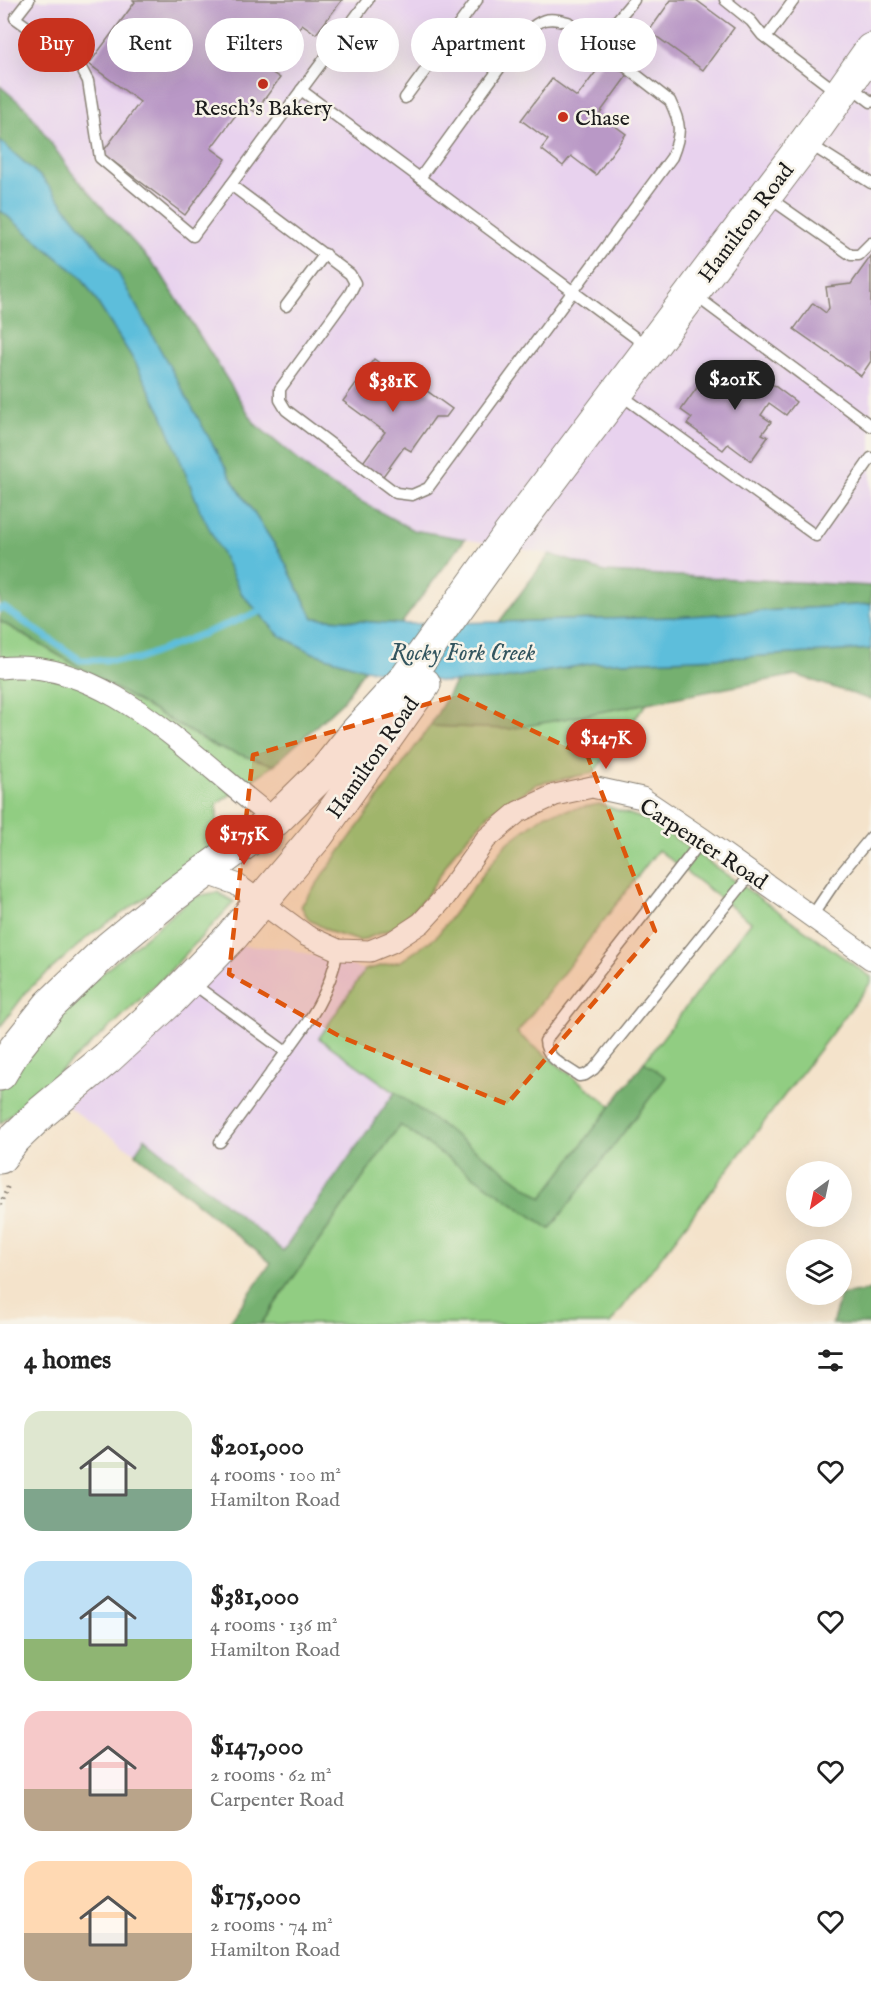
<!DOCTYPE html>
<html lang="en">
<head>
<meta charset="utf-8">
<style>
  :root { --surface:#fff; --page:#f6f6f6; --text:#222; --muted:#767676; --accent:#c8321e }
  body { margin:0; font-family:"IM FELL English",serif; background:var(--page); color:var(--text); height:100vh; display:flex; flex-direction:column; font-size:22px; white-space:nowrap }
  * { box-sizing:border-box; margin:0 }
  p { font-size:20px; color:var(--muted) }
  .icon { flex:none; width:33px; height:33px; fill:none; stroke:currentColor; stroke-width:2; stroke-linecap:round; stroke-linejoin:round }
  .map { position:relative; height:1324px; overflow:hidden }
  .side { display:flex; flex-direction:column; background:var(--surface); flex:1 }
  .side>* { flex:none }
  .guide { position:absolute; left:18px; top:18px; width:836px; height:54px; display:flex; gap:12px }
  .needle { width:39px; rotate:213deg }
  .fabs { position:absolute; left:786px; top:1161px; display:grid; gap:12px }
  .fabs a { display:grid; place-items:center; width:66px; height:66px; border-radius:50%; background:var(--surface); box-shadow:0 6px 24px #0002; font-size:30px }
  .price { position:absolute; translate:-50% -51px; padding:0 14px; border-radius:21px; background:var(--accent); color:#fff; font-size:20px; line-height:39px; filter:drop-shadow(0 2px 3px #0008) }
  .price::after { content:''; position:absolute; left:50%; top:36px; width:18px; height:14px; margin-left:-9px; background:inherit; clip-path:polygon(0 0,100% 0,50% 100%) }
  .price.current { background:#222; color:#fff }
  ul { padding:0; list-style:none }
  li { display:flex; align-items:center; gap:18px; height:150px; padding:0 24px }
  li span { display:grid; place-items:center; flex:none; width:168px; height:120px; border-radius:18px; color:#555 }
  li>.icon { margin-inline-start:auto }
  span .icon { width:72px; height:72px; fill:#fffc; stroke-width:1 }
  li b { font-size:26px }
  h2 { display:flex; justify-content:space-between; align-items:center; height:72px; padding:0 24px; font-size:26px }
  .tag { padding:0 21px; border-radius:27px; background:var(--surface); box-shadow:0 6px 24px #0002; font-size:21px; line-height:54px }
  .tag.current { background:var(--accent); color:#fff }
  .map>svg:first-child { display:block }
</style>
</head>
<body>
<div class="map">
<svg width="871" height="1324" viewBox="0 0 871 1324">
  <rect width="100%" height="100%" fill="#f7f3e8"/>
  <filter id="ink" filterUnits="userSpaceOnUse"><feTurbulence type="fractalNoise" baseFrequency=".0167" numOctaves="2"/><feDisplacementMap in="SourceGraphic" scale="12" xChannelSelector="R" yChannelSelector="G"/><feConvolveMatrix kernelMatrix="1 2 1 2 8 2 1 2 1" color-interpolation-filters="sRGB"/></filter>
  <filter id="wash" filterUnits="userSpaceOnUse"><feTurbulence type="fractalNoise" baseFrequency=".008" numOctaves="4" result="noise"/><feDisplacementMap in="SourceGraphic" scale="24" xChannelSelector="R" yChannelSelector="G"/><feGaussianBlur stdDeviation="1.35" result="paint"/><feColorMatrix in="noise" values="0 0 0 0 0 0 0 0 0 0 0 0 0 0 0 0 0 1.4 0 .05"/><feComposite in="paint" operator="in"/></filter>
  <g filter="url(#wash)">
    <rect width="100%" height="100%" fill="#f4e3cb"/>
    <g fill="#e8d2ee">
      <path d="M0 0H871V586L605 572 550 554 413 530 322 480 255 424 160 272 72 173 27 109 0 86Z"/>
      <path d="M238 946 286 948 365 970 320 1038 395 1092 283 1251 146 1139 135 1153 67 1106Z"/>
    </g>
    <g fill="#91cd82" stroke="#56744f" stroke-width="1.5">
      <path d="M0 621 216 747 274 765 217 804V835L209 854 90 935 28 990 0 1027Z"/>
      <path d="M647 703 593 773 537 784 490 813 455 851 426 897 396 927 360 941 333 933 309 920 301 906 430 726 510 729Z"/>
      <path d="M600 804 652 822 871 977V982L610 1324H261L400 1125 550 1229 665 1078 644 1062 751 922 658 850 517 1033 611 1106 542 1198 319 1038 365 970 401 961 436 937 506 844 546 814Z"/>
      <path d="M217 892 234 902 168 973 116 1022 0 1124V1081L30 1034 193 897Z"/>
    </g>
    <g fill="#74b070" stroke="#486646" stroke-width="1.5">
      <path d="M0 86 27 109 72 173 160 272 255 424 322 480 413 530 465 539 401 624 313 618 280 553 234 483 43 179 0 141Z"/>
      <path d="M0 210 82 278 135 362 163 416 242 594 279 635 313 653 365 669 343 701 274 765 216 747 0 621Z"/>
      <path d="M550 554 605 572 871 586V604L675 617 499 622Z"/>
      <path d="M871 649V700L796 675 510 729 430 726 456 681 496 680 595 663 744 657Z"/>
      <path d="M644 1062 666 1077 550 1229 400 1125 261 1324H228L271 1263 135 1153 145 1138 283 1251 395 1092 542 1198Z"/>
      <path d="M871 1290V1324H832L841 1295Z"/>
    </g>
    <path fill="#5dbedb" stroke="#3c6d7c" stroke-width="1.5" d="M0 141 43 179 118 273 234 483 280 553 313 618 401 624 499 622 675 617 871 604V649L744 657 595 663 496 680 445 682 365 669 313 653 279 635 242 594 200 510 163 416 135 362 82 278 0 210Z"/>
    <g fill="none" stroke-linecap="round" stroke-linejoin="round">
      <path stroke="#5dbedb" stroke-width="7" d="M0 609 4 608 80 660H136L259 612"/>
    </g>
    <g id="blocks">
      <g fill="#b998c6">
        <path d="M133 0H342L316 34 302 24 268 70 280 78 255 112 244 104 211 148 226 159 185 215 102 153 140 102 89 64 135 2Z"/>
        <path d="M671 0H696L734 28 703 70 649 31Z"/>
        <path d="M607 57 629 73 599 114 626 134 596 175 571 156 563 166 541 149 548 140 521 120 552 79 577 97Z"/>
        <path d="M871 256V361L861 376 794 329 813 303 826 313 829 308 826 287 851 284Z"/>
        <path d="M374 359 392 372 395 368 452 409 446 417H435L411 451 404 447 381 479 361 465 385 432 343 401Z"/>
        <path d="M745 368 758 377 760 375 796 402 786 415 769 403 761 415 771 422 762 434 768 437 751 461 728 444 723 450 687 424 692 418 681 410 709 371 732 387Z"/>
      </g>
    </g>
  </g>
  <g filter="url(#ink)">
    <use href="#blocks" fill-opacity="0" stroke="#888074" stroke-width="1.5"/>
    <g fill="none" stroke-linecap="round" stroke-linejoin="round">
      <defs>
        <g id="lane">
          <path d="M29 0 15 18 79 64 88 81 100 158 193 236 368 0"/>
          <path d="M725 0 751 21 762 35 837 92"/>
          <path d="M618 19 634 0"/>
          <path d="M766 38 794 0"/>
          <path d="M850 86 871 102"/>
          <path d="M301 90 648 347"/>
          <path d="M405 98 477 0"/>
          <path d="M808 143 871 183"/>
          <path d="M231 185 350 274 355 283 350 293 280 389V400L286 410 396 493 412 495 428 488 672 157C682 132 681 124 670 101L568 22C547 16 541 19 525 33L420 178"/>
          <path d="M768 197 851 255H859L871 243"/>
          <path d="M696 296 871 426"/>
          <path d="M286 306 325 254"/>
          <path d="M621 395 816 536 871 458"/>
          <path d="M703 839 545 1041C546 1059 565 1066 579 1076L585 1075 594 1069 752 873"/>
          <path d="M812 916 839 876 871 837"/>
          <path d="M192 983 286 1052"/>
          <path d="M220 1142C240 1116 259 1089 278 1063 306 1025 329 998 338 950"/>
        </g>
        <g id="street">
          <path d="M0 668C107 655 197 763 275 820"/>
          <path d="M205 873 236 884 307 936 338 950 370 951 392 942 421 923 444 898 486 839 518 812 555 795 592 787 642 798 703 839 871 959"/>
        </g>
        <g id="primary">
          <path d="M0 1074 15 1049 50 1005 109 948 171 897 275 820 327 769 356 733 408 676 510 534 806 142 871 50"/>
          <path d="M0 1157 13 1140 42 1112 107 1058 171 999 232 936 318 834 424 684"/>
        </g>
      </defs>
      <use href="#lane" stroke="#888074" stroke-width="13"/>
      <use href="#street" stroke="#888074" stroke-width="23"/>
      <use href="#primary" stroke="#888074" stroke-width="35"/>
      <path stroke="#888074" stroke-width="4" stroke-dasharray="1.5 4.5" stroke-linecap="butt" d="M0 1205 9 1184"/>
      <use href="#lane" stroke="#fff" stroke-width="10"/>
      <use href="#street" stroke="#fff" stroke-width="21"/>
      <use href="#primary" stroke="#fff" stroke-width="33"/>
    </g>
  </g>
  <path fill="#de560d" fill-opacity="0.2" stroke="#de560d" stroke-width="4.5" stroke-dasharray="12 8" stroke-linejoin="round" d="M458 695 588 757 655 931 507 1104 341 1037 229 974 253 755Z"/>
  <g fill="#c8321e" stroke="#f7f3e8" stroke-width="2">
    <circle cx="263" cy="84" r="6"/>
    <circle cx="563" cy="117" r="6"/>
  </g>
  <g text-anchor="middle" stroke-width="5" stroke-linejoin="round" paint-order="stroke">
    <g font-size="22" fill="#1c1c1c" stroke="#f7f3e8">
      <text x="263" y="115">Resch's Bakery</text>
      <text x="575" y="125" text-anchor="start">Chase</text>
    </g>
    <g font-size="22" fill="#1c1c1c" stroke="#f7f3e8">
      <text transform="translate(745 222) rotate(-53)" y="8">Hamilton Road</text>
      <text transform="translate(372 757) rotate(-55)" y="8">Hamilton Road</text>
      <text transform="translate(704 843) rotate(33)" y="8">Carpenter Road</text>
    </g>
    <g font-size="24" font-style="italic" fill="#33555f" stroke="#f7f3e8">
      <text x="463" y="660">Rocky Fork Creek</text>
    </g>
  </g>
</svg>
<div class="fabs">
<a><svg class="needle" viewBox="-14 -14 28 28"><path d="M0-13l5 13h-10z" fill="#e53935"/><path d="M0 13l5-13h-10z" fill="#767676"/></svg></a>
<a><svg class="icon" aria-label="layers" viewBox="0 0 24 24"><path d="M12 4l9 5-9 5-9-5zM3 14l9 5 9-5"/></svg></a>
</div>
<b class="price current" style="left:735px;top:411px">$201K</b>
<b class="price" style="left:393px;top:413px">$381K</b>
<b class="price" style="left:606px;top:770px">$147K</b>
<b class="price" style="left:244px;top:866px">$175K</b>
<div class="guide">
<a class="tag current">Buy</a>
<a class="tag">Rent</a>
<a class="tag">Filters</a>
<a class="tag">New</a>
<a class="tag">Apartment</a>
<a class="tag">House</a>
</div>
</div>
<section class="side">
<h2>4 homes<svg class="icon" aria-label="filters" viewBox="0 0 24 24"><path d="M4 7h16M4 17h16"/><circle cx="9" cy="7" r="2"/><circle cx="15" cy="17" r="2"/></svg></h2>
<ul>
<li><span style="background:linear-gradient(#dfe7d0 65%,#7fa58c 0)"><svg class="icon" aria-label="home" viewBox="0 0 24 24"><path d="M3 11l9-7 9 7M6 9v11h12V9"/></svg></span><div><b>$201,000</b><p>4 rooms · 100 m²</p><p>Hamilton Road</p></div><svg class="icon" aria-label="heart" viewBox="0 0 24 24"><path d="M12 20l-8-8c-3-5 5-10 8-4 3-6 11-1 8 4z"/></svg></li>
<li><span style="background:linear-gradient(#bfe0f5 65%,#8fb573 0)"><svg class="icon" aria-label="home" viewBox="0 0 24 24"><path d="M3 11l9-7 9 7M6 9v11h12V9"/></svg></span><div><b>$381,000</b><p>4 rooms · 136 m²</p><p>Hamilton Road</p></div><svg class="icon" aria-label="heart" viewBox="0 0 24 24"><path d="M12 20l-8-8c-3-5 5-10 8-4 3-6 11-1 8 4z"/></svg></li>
<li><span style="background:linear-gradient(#f6c9c9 65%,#b9a48a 0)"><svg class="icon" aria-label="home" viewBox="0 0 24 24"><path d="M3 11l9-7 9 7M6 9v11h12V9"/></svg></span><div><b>$147,000</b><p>2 rooms · 62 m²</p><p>Carpenter Road</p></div><svg class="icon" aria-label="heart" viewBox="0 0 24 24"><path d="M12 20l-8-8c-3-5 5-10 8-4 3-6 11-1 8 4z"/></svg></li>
<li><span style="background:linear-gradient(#ffd9b3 60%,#b9a48a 0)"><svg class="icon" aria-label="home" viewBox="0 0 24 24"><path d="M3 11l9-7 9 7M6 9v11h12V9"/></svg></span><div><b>$175,000</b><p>2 rooms · 74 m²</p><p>Hamilton Road</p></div><svg class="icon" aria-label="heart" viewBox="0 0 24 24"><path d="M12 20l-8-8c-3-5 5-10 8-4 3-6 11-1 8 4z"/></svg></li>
</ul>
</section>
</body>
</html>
